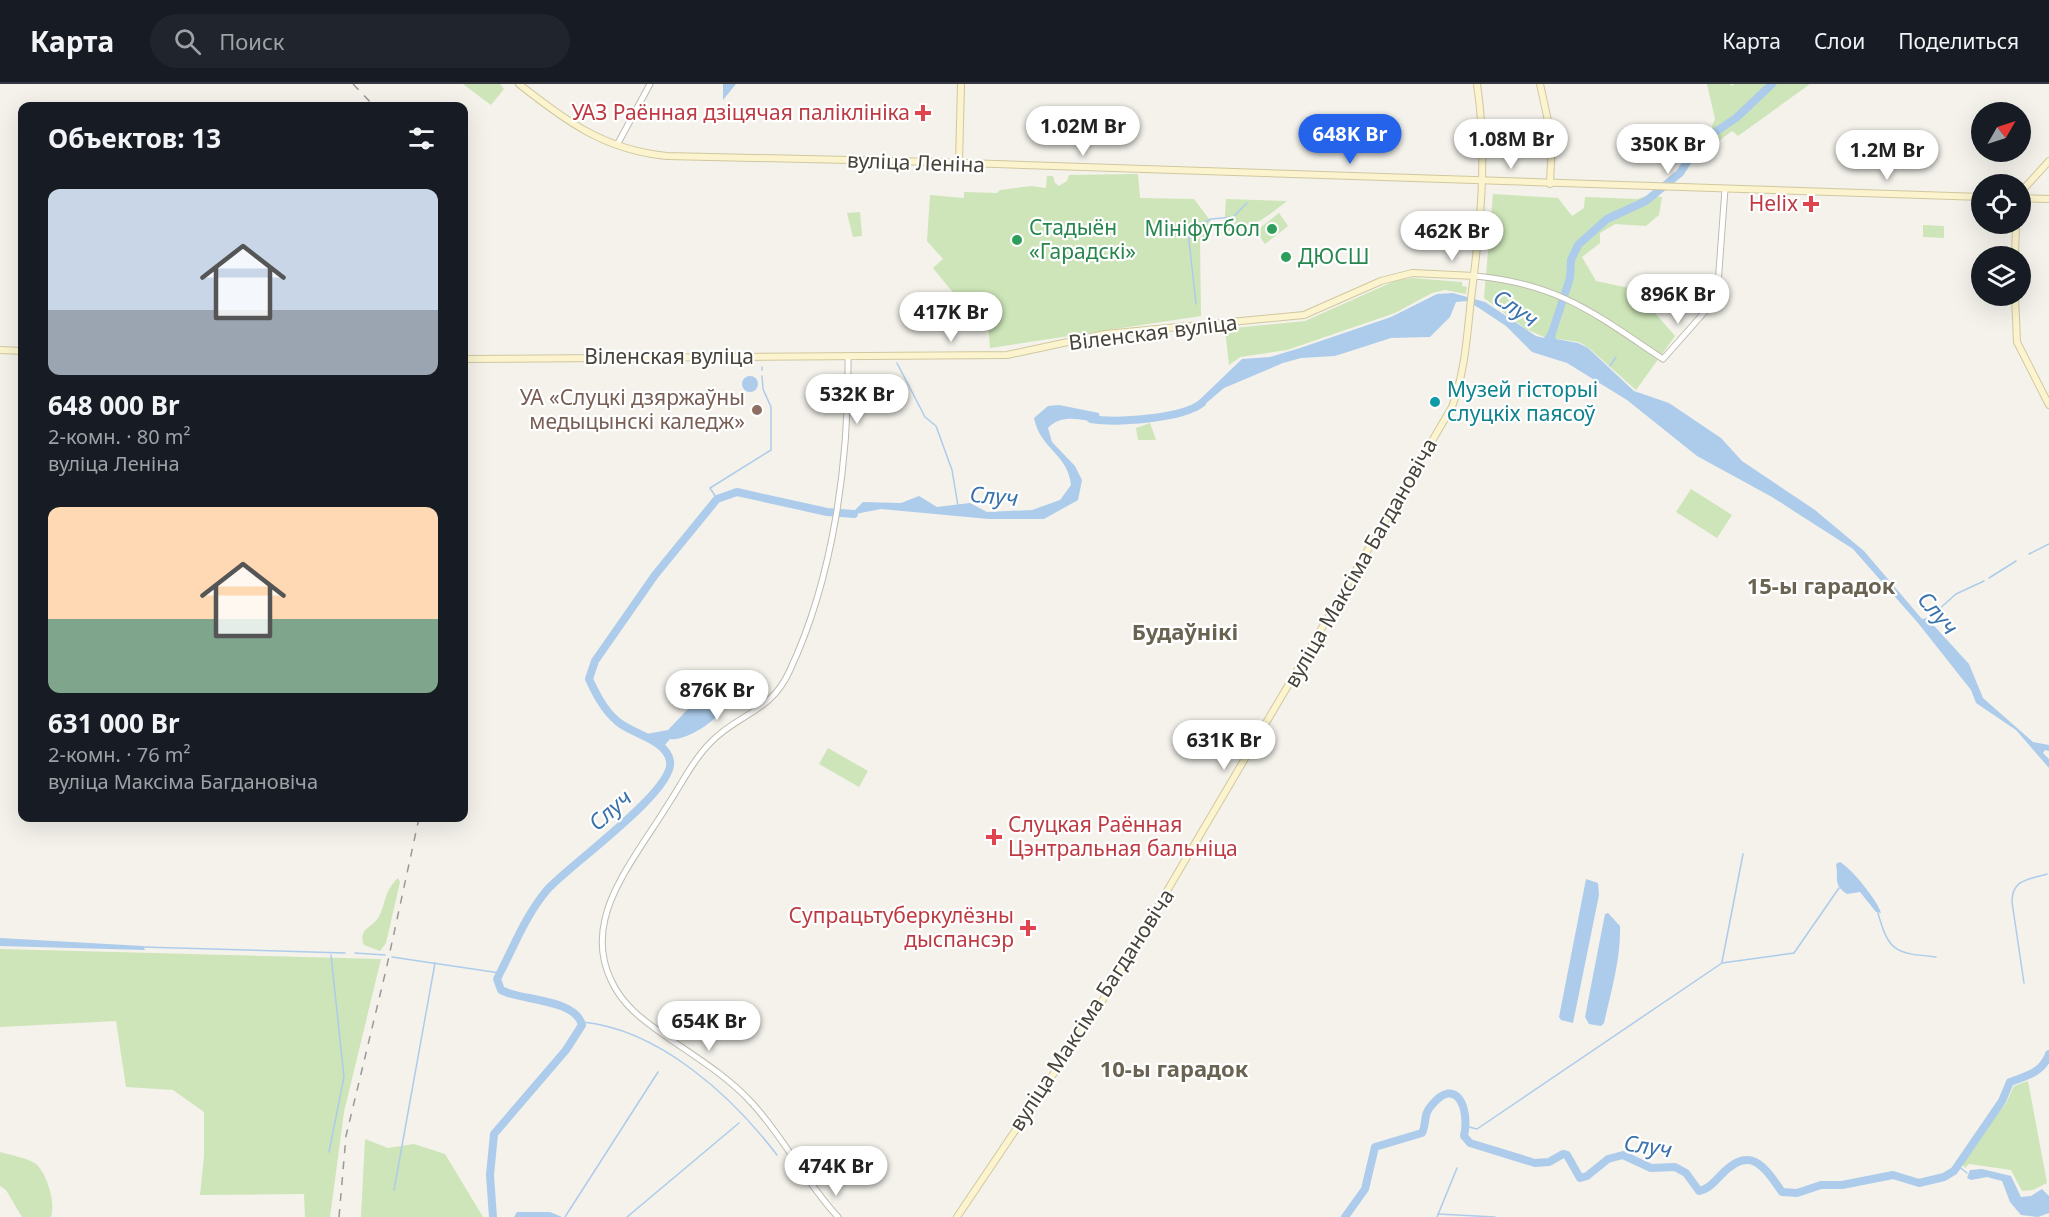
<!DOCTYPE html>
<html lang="ru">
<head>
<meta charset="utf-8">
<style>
  :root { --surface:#171b24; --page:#20242c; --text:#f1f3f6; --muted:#9ea1a6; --line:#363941; --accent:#2563eb }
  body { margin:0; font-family:"Noto Sans",sans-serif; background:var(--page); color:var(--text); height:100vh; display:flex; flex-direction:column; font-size:22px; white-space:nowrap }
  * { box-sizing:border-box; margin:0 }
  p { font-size:20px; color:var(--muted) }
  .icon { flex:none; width:33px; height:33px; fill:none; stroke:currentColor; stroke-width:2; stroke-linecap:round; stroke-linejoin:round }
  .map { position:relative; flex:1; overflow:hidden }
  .side { position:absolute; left:18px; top:18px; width:450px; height:720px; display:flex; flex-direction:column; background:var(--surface); border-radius:12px; box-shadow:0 6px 24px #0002 }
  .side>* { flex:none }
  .needle { width:39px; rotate:51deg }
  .fabs { position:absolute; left:1971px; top:18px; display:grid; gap:12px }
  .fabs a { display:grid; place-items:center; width:60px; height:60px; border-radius:50%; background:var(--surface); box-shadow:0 6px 24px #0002; font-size:30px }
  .price { position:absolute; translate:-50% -51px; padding:0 14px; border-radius:21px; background:#fff; color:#222; font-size:20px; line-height:39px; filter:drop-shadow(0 2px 3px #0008) }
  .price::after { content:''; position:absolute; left:50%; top:36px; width:18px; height:14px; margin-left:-9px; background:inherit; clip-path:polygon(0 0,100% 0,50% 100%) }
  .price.on { background:var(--accent); color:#fff }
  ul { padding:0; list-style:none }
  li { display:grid; align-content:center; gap:12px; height:318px; padding:0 30px }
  li span { display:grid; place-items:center; height:186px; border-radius:12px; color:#555 }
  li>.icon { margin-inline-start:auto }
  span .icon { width:108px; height:108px; fill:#fffc; stroke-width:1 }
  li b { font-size:26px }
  h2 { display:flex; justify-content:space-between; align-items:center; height:72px; padding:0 30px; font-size:26px }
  header { display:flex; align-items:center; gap:36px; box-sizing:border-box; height:84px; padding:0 30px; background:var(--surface); border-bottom:2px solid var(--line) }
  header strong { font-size:28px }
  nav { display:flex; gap:33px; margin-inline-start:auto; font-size:21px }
  .search { width:420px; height:54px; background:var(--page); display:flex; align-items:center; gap:15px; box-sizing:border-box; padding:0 21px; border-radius:33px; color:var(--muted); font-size:22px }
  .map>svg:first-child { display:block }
</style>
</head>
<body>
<header>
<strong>Карта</strong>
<div class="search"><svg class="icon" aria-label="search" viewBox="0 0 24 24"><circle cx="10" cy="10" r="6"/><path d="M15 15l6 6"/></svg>Поиск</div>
<nav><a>Карта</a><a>Слои</a><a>Поделиться</a></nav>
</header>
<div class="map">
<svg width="2049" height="1133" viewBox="0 0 2049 1133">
  <rect width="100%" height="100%" fill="#f4f2eb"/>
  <g fill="#cde5b8">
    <path d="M463 0H500L504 5 491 21Z"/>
    <path d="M1707 0H1730L1732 2 1735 0H1810L1738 52 1732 47 1716 59 1710 47 1715 35Z"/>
    <path d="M1138 90 1140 114 1194 115 1215 143 1200 156 1201 232 990 264 987 228C964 228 947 200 933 184L943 175 927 157 930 111 964 114V108L997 109 1000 106 1031 102 1046 104 1047 92H1053L1055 99 1059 102 1067 97 1069 91Z"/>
    <path d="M1493 110 1558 114 1572 132 1584 124 1585 113 1638 115 1645 112 1662 113 1659 131 1646 142 1615 140 1600 149V159L1582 173 1596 197 1634 205 1675 252 1636 306 1590 265 1579 258 1544 253 1526 245 1484 214Z"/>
    <path d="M1226 115 1287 117C1266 133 1251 147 1224 147Z"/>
    <path d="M860 128 862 152 853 153 847 129Z"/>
    <path d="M1279 129 1288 142 1265 160 1256 147Z"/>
    <path d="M1923 141 1944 142V154L1923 153Z"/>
    <path d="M1412 194 1462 198V202L1467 203 1466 210 1445 206 1432 209 1395 229 1287 266 1240 273 1229 281 1225 245 1305 237 1397 196Z"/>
    <path d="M1150 339 1156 356H1138L1136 344Z"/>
    <path d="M1691 405 1732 431 1717 454 1676 428Z"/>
    <path d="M828 664 868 687 859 703 819 680Z"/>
    <path d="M398 794 400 798 386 859 380 867 364 861C358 844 371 845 378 834 386 822 383 808 398 794Z"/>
    <path d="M0 865 381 875 344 1028 330 1133H305L304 1110 200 1111 204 1072V1028L173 1006 126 1003 116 937 0 943Z"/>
    <path d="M2028 997 2047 1099 2033 1106 2022 1107 2011 1086 1969 1080 1965 1084 1961 1079 2006 1019 2014 1002Z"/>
    <path d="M365 1055 388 1064 414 1060 445 1070 483 1133H361Z"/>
    <path d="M0 1068C10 1071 28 1074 36 1080 47 1090 56 1119 51 1133H22L6 1106 0 1102Z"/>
  </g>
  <g fill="#adcceb">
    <path d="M723 0H736L723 16Z"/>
    <path d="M1453 209 1485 218 1536 252 1544 254 1549 247 1554 249 1556 255 1578 259 1588 264 1634 307 1669 319 1721 354 1742 377 1815 426 1864 467 1922 535 1927 534 1969 580 1983 614 2033 658 2049 661V667L2045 666 2043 669 2049 675V684L2016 646 1976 619 1971 606 1918 539 1853 465 1772 413 1697 372 1627 316 1567 279 1532 268 1506 242 1479 224 1467 217 1456 218 1450 233 1430 253 1391 254 1335 272 1301 274 1283 279 1224 304 1197 327 1194 321 1242 275 1270 273 1300 264 1391 233 1437 210Z"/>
    <circle cx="750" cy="300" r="8"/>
    <path d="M1059 321 1099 329 1100 339C1082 336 1062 329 1048 344L1052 358 1075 382 1082 396 1078 416 1044 435H989L881 425 845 432V427L855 426 863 418 901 419 919 412 937 423 970 419 987 428 1032 426 1060 416 1071 401C1068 370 1040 365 1034 334L1048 322Z"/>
    <path d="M712 612H721L725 618C725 633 685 658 670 655L662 664 641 651 668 646 687 626Z"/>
    <path d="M1840 778C1851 784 1878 817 1881 829L1876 828 1860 808 1847 810C1832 800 1839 794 1836 780Z"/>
    <path d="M1586 795 1598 799 1599 811 1573 939 1561 936 1559 933Z"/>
    <path d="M1608 829 1620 842C1621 874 1611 908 1604 939L1601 942 1589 940 1585 933 1603 840 1605 830Z"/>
    <path d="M0 854 143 862 145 866 0 862Z"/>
    <path d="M1982 1085 2011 1092 2021 1113 2031 1112 2042 1105 2049 1112V1129L2038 1133 2021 1131 2010 1118 2002 1097 1987 1093 1971 1096 1967 1094 1970 1086Z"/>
    <path d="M517 1128H550L562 1133H514Z"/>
  </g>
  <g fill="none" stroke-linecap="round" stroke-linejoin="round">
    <g stroke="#adcceb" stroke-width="1.5">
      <path d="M1196 220 1188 147 1211 135 1233 133 1247 119"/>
      <path d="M897 279 925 333 936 342 952 386 958 422"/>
      <path d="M1610 282 1616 273"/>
      <path d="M762 283V286"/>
      <path d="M717 415 710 404 771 366V323L763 305 762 292"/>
      <path d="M2029 470 2049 460"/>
      <path d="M1989 494 2016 477"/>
      <path d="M1928 535 1956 510 1984 497"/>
      <path d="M1878 829C1889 869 1896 869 1936 873"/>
      <path d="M142 863 345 869"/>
      <path d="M355 869 385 871"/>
      <path d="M392 873 500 889"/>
      <path d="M1722 878 1743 770"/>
      <path d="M2024 899 2012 818C2012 795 2028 796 2047 790"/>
      <path d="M582 938C659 945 732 1012 777 1071"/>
      <path d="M1465 1042 1477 1045 1722 879 1794 869 1839 804"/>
      <path d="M329 1068 344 993 331 871"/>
      <path d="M1958 1082 1967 1089"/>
      <path d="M394 1106 435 879"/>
      <path d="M1438 1130 1495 1133"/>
      <path d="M565 1133 658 988"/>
      <path d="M627 1133 739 1039"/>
      <path d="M1437 1133 1457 1084"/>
    </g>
    <g stroke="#adcceb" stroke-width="8">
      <path d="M1549 258 1570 194 1571 176 1578 161 1607 135 1646 117 1680 89 1699 59 1736 34 1772 0"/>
      <path d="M1091 335C1116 339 1182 335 1202 319"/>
      <path d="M493 1133 490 1091 494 1050 566 966 582 941C575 914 520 917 501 906L497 895 500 889C515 860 526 831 547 806 568 782 676 706 670 677 666 655 631 650 617 637 604 626 596 610 589 595L595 577 655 491 717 415 737 408 827 428 854 430"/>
      <path d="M1345 1133 1365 1105 1375 1063 1422 1049C1427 1039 1423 1030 1431 1022 1457 990 1470 1026 1464 1052L1470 1059 1535 1079 1549 1078 1563 1070 1567 1071 1580 1094 1587 1092 1608 1075 1623 1071 1651 1084 1675 1083 1686 1089 1699 1107C1709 1105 1714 1098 1721 1091 1750 1060 1764 1082 1782 1108L1797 1109 1821 1101H1842L1893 1091 1919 1099 1944 1093 1954 1087 2002 1017 2010 998C2027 992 2043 988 2049 970"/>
    </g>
    <defs>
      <g id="tertiary">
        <path d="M617 61 650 0"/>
        <path d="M1475 192C1560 200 1595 230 1663 275L1717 214 1725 105"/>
        <path d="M838 1133C805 1098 784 1053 751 1018 726 991 694 972 664 951 643 936 622 921 611 896 602 877 600 856 605 835 613 798 647 755 667 722 681 701 693 676 711 658 739 629 771 629 790 586 834 492 849 376 848 273"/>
      </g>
      <g id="secondary">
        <path d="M519 0C567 38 605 66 667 72L936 78 1982 113"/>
        <path d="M1540 0 1552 55 1550 100"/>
        <path d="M959 79 961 0"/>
        <path d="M2020 109 2049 77"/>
        <path d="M2020 114 2049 115"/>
        <path d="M2015 172 2016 140"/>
        <path d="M2015 212 2017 258 2049 321"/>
        <path d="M0 266 22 267"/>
        <path d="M464 275 1007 271 1105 250 1304 231 1381 197 1412 189 1475 192"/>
        <path d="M957 1133 1101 919 1452 323C1465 288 1467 252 1471 215 1480 143 1488 73 1477 0"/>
      </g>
    </defs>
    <use href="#tertiary" stroke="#bfbbae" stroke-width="7"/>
    <use href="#secondary" stroke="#d0c89f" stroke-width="8"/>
    <use href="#tertiary" stroke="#fff" stroke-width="5"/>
    <use href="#secondary" stroke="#fbf4cf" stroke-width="6"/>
    <g stroke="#999" stroke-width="1.5" stroke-dasharray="8 8" stroke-linecap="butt">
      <path d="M353 0 374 22"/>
      <path d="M339 1133 346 1052 386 886 419 734"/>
    </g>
  </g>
  <g fill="#e0444e" stroke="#fff" stroke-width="2">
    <path d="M920 20h6v6h6v6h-6v6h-6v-6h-6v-6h6z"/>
    <path d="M1808 111h6v6h6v6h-6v6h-6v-6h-6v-6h6z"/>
    <path d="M991 744h6v6h6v6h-6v6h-6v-6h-6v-6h6z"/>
    <path d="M1025 835h6v6h6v6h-6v6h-6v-6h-6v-6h6z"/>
  </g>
  <g fill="#2e9e5b" stroke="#fff" stroke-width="2">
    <circle cx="1272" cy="145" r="6"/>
    <circle cx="1017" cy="156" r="6"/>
    <circle cx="1286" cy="173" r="6"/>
  </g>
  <circle fill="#0f9aa8" stroke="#fff" stroke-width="2" cx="1435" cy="318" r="6"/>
  <circle fill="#8d6e63" stroke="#fff" stroke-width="2" cx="757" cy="326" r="6"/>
  <g text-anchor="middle" stroke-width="4.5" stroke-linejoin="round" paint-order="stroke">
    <g font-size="21" fill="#be3a42" stroke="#fff" text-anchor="end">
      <text x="910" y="36">УАЗ Раённая дзіцячая паліклініка</text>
      <text x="1798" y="127">Helix</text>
      <text x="1008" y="748" text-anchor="start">Слуцкая Раённая<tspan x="1008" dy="24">Цэнтральная бальніца</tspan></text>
      <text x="1014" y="839">Супрацьтуберкулёзны<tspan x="1014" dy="24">дыспансэр</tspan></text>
    </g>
    <g font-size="21" fill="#48443a" stroke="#fff">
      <text transform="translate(916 79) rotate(2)" y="7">вуліца Леніна</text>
      <text transform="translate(1153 249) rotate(-7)" y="7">Віленская вуліца</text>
      <text x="669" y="280">Віленская вуліца</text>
      <text transform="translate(1361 479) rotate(-60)" y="7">вуліца Максіма Багдановіча</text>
      <text transform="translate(1092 926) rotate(-57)" y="7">вуліца Максіма Багдановіча</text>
    </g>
    <g font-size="21" fill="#27864d" stroke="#fff" text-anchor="start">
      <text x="1029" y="151">Стадыён<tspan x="1029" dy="24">«Гарадскі»</tspan></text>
      <text x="1260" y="152" text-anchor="end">Мініфутбол</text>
      <text x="1298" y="180">ДЮСШ</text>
    </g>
    <g font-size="21" fill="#0d838f" stroke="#fff" text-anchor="start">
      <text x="1447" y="313">Музей гісторыі<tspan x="1447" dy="24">слуцкіх паясоў</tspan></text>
    </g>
    <g font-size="21" fill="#785e54" stroke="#fff" text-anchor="end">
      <text x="745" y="321">УА «Слуцкі дзяржаўны<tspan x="745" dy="24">медыцынскі каледж»</tspan></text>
    </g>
    <g font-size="22" font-style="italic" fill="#3a72ad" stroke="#fff">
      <text transform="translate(1516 224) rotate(34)" y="8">Случ</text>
      <text transform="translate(994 412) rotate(5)" y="8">Случ</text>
      <text transform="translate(1938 529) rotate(49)" y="8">Случ</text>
      <text transform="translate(610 726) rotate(-42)" y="8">Случ</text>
      <text transform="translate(1648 1062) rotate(9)" y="8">Случ</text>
    </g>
    <g font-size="22" font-weight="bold" fill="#6a6352" stroke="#fff">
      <text x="1821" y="510">15-ы гарадок</text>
      <text x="1185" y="556">Будаўнікі</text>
      <text x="1174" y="993">10-ы гарадок</text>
    </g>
  </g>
</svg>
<div class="fabs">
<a><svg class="needle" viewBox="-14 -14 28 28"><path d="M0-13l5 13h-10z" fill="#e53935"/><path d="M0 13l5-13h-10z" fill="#9ea1a6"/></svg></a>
<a><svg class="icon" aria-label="locate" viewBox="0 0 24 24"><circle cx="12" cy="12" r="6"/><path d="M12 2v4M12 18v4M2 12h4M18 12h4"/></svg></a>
<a><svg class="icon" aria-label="layers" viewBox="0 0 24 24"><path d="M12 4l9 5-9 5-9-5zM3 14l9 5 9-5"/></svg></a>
</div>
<b class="price" style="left:1083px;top:73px">1.02M Br</b>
<b class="price on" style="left:1350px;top:81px">648K Br</b>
<b class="price" style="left:1511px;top:86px">1.08M Br</b>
<b class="price" style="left:1668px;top:91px">350K Br</b>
<b class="price" style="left:1887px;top:97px">1.2M Br</b>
<b class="price" style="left:1452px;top:178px">462K Br</b>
<b class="price" style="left:1678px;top:241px">896K Br</b>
<b class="price" style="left:951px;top:259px">417K Br</b>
<b class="price" style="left:857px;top:341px">532K Br</b>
<b class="price" style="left:717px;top:637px">876K Br</b>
<b class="price" style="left:1224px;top:687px">631K Br</b>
<b class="price" style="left:709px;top:968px">654K Br</b>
<b class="price" style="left:836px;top:1113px">474K Br</b>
<section class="side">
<h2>Объектов: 13<svg class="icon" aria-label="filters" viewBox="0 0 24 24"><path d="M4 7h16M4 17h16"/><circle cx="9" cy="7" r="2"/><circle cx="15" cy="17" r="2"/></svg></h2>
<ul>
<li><span style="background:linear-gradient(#c9d6e8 65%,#9aa5b1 0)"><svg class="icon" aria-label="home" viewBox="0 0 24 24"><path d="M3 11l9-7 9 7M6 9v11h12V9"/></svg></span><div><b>648 000 Br</b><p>2-комн. · 80 m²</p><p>вуліца Леніна</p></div></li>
<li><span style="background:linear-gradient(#ffd9b3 60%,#7fa58c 0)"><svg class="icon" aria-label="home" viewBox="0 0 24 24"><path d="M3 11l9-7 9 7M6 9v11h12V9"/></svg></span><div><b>631 000 Br</b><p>2-комн. · 76 m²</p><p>вуліца Максіма Багдановіча</p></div></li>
</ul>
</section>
</div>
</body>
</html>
